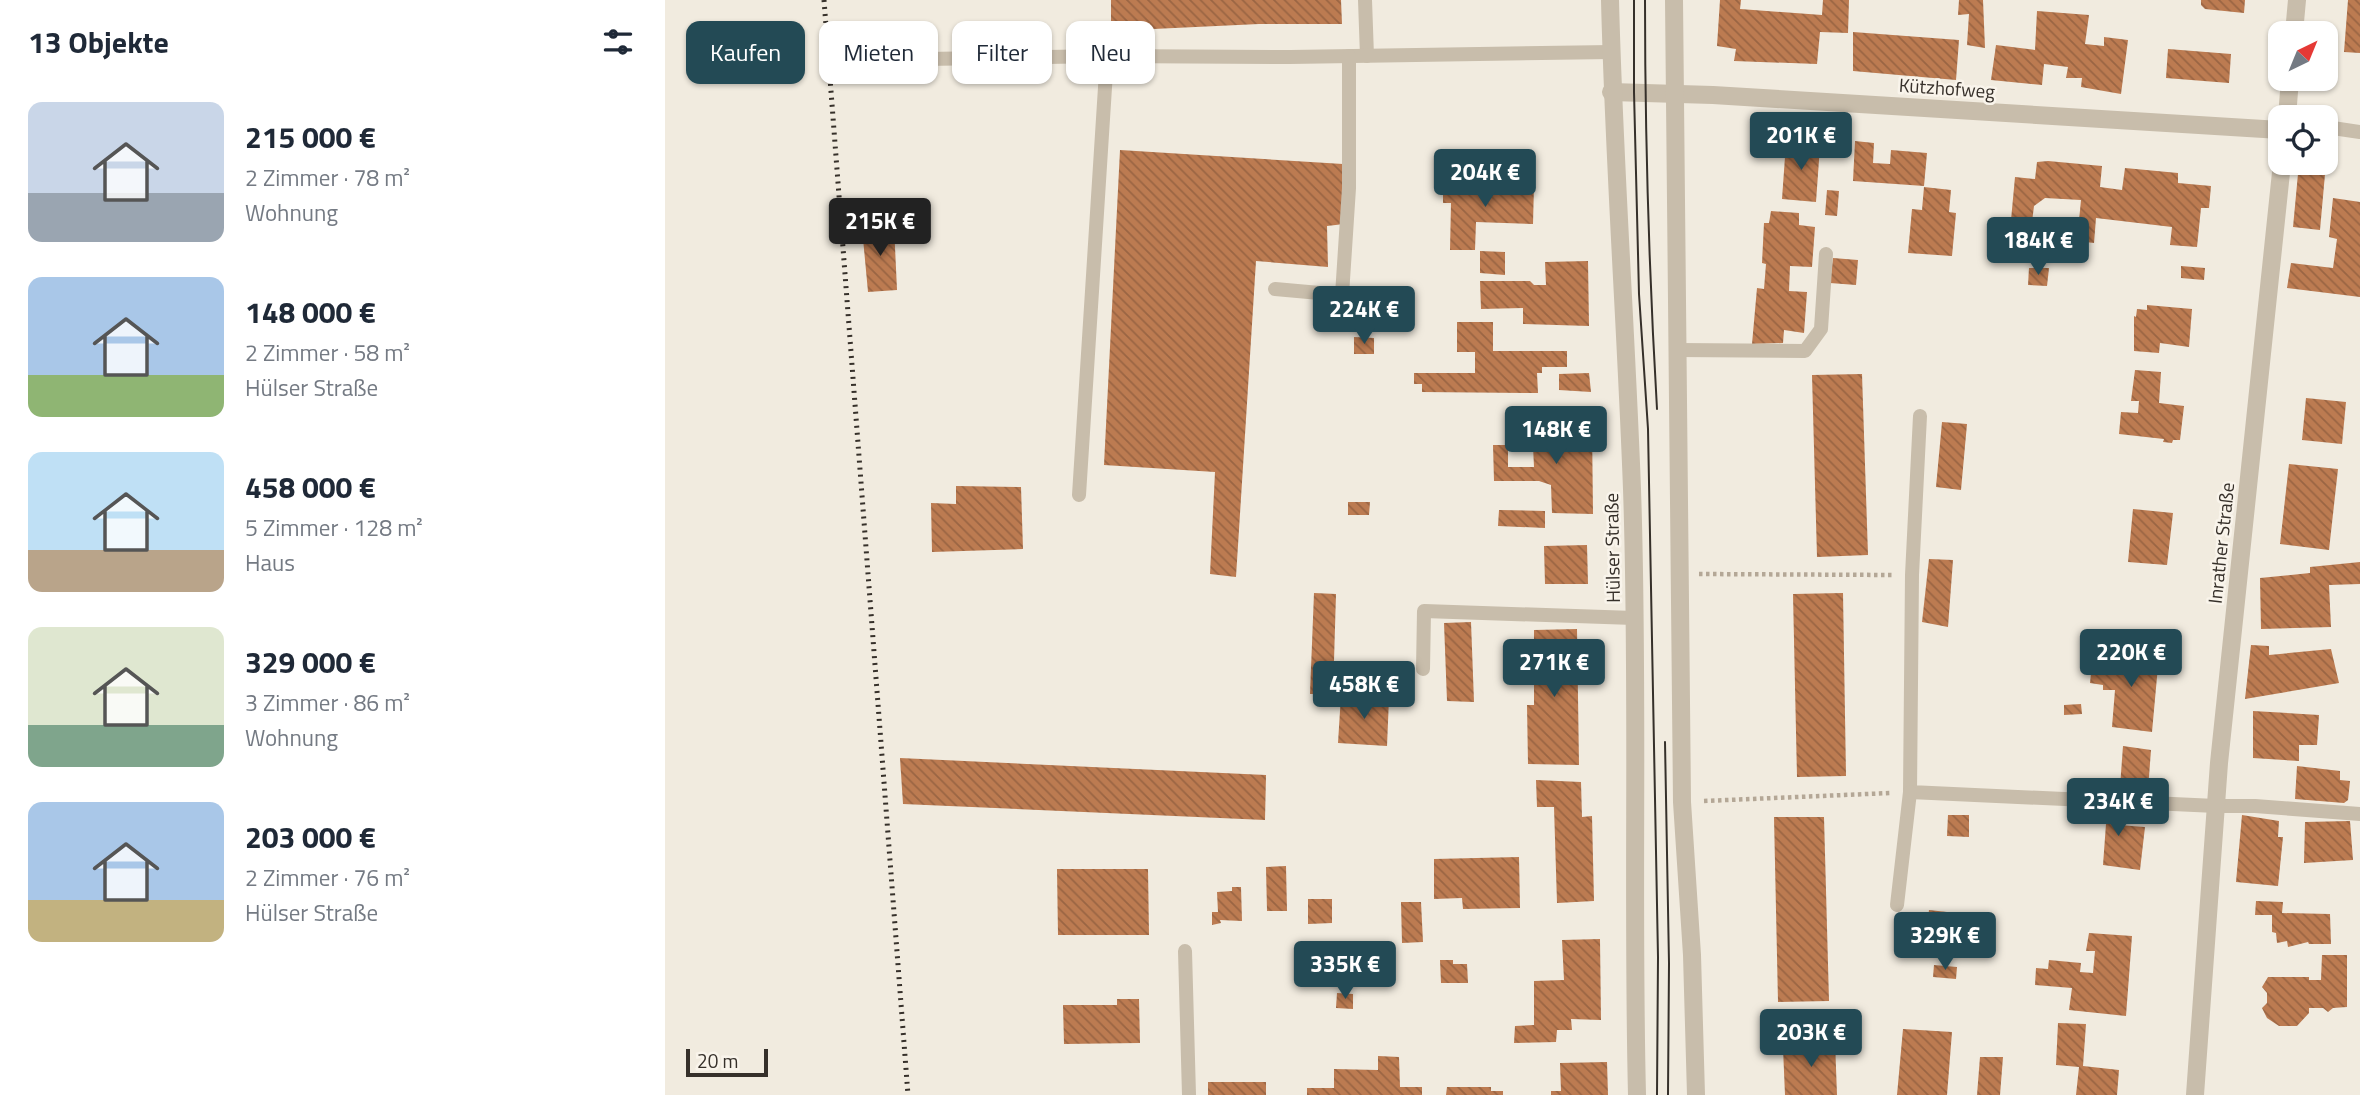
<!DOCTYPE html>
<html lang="de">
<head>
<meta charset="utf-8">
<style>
  :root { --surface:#fff; --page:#f6f6f7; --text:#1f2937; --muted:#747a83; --accent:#234a55 }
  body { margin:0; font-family:"Titillium Web",sans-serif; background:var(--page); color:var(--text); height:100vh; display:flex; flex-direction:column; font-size:26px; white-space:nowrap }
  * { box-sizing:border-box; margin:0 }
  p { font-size:23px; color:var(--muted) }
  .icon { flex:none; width:38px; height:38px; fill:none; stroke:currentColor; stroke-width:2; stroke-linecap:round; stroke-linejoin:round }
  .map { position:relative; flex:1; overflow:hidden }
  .sheet { display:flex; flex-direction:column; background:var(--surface); width:665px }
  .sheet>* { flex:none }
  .hud { position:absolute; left:21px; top:21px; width:665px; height:63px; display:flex; gap:14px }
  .needle { width:46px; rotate:43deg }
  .fabs { position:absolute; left:1603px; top:21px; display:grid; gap:14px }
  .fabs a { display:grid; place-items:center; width:70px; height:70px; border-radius:14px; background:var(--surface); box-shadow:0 2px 5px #0004; font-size:35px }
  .scale { position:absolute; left:21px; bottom:18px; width:82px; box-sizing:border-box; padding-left:7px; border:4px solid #36302a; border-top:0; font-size:19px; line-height:24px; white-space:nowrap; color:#36302a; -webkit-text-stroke:5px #f9f4eb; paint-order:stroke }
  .price { position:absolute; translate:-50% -60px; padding:0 16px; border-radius:7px; background:var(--accent); color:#fff; font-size:23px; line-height:46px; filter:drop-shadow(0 2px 4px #0008) }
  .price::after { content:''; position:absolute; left:50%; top:42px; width:21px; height:16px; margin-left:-10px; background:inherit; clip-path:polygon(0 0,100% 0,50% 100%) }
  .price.on { background:#222; color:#fff }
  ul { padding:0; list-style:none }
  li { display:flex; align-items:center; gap:21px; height:175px; padding:0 28px }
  li span { display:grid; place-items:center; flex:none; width:196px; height:140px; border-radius:14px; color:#555 }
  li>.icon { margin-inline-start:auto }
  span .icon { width:84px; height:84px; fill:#fffc; stroke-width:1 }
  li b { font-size:30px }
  h2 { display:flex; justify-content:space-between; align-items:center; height:84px; padding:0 28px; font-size:30px }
  .pill { padding:0 24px; border-radius:14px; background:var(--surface); box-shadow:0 2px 5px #0004; font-size:24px; line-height:63px }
  .pill.on { background:var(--accent); color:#fff }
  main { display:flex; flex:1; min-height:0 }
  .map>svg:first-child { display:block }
</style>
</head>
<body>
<main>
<section class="sheet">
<h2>13 Objekte<svg class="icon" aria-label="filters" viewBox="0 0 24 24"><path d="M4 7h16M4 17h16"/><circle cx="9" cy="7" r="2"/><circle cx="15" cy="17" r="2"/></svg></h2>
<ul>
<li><span style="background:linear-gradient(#c9d6e8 65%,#9aa5b1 0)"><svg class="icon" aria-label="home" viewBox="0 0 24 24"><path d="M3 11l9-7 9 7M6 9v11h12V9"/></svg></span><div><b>215 000 €</b><p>2 Zimmer · 78 m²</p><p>Wohnung</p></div></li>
<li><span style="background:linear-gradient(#a9c7e8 70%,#8fb573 0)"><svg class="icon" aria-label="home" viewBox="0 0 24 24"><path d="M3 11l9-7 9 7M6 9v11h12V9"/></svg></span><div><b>148 000 €</b><p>2 Zimmer · 58 m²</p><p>Hülser Straße</p></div></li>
<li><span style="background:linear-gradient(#bfe0f5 70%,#b9a48a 0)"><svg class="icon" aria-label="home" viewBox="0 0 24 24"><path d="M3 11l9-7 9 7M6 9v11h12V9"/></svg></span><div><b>458 000 €</b><p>5 Zimmer · 128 m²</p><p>Haus</p></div></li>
<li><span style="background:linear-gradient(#dfe7d0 70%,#7fa58c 0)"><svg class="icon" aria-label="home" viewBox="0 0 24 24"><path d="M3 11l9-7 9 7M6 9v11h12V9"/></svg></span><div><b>329 000 €</b><p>3 Zimmer · 86 m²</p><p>Wohnung</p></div></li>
<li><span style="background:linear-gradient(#a9c7e8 70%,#c2b280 0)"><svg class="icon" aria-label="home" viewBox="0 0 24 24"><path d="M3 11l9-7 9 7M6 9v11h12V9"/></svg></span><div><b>203 000 €</b><p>2 Zimmer · 76 m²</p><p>Hülser Straße</p></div></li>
</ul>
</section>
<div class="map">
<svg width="1695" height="1095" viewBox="0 0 1695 1095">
  <defs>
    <pattern id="building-back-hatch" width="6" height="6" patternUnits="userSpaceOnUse" patternTransform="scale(1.75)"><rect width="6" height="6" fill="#bc7b51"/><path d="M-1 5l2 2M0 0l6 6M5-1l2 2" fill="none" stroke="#9a6543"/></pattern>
  </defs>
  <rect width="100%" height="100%" fill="#f1ebdf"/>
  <g fill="url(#building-back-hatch)">
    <path d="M446 0H676L677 24H594L446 31Z"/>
    <path d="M1055 0H1076L1075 9 1157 15 1158 0H1184L1183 33 1155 32 1152 64 1069 61 1071 49 1052 46Z"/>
    <path d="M1294 0H1318L1320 48 1302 45 1304 14 1293 15Z"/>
    <path d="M1536 0H1580L1579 13 1540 9 1536 5Z"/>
    <path d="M1683 0H1695V53L1679 52Z"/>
    <path d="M1372 11 1424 15 1420 44 1439 46V37L1463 40 1456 94 1416 87 1417 78H1401L1403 67 1379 64 1377 85 1326 80 1331 45 1370 50Z"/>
    <path d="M1188 32 1294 40 1291 80 1188 71Z"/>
    <path d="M1503 49 1566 54 1564 83 1501 78Z"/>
    <path d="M1190 141 1209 143 1208 163 1225 164 1226 150 1262 153 1259 186 1188 181Z"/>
    <path d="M1121 143 1155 146 1151 202 1117 199Z"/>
    <path d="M455 150 678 164 679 224 662 226 663 267 591 261 571 577 545 574 550 472 439 465Z"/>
    <path d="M1383 161 1437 166 1435 187 1457 190 1460 168 1513 173V183L1546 186 1544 208H1536L1532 247 1505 245 1507 227 1431 218 1429 243 1412 241 1416 200 1380 198 1369 206 1367 222 1346 220 1350 177 1370 179 1372 162Z"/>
    <path d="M1634 163H1661L1655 230 1628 227Z"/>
    <path d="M778 183 869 185 868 224 811 222 810 250H785L786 203H778Z"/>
    <path d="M1259 187 1286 190 1284 212 1291 213 1287 256 1243 253 1247 209 1257 210Z"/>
    <path d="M1162 190 1174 191 1172 216 1160 215Z"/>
    <path d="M1668 198 1695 202V297L1622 288 1626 263 1668 268 1672 239 1664 237Z"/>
    <path d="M1106 211 1134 213V225L1150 227 1147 267 1125 266 1124 291 1142 292 1139 333 1119 330 1118 343 1087 344 1092 288 1099 289 1101 264 1097 263 1099 223H1104Z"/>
    <path d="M229 226 232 290 203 292 197 228Z"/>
    <path d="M815 251 840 252V275L815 273Z"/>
    <path d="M1168 258 1193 260 1191 285 1165 283Z"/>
    <path d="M923 261 924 326 858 324V308L816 309 815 281H865L869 285H881L880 262Z"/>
    <path d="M1516 266 1540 268 1539 280 1516 278Z"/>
    <path d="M1364 268H1384L1382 286 1363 285Z"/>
    <path d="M1482 305 1527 309 1524 347 1495 343 1494 353 1469 351V316L1471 317 1472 309 1482 310Z"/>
    <path d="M792 322H828V351H902V367H877V373H872L873 393 757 392V384H749V373H810V352H792Z"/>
    <path d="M689 337 709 338V354H689Z"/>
    <path d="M1470 370 1496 372 1494 403 1519 406 1515 440H1508L1507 443 1498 442 1499 439 1454 434 1456 412 1473 413 1474 401H1466Z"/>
    <path d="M924 373 926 392 894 390V374Z"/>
    <path d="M1197 374 1203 555 1152 557 1147 375Z"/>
    <path d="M1641 398 1681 402 1677 444 1637 440Z"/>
    <path d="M1277 422 1302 424 1296 490 1271 487Z"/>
    <path d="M867 425H927L928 514 887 513 886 485 874 481H829L828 445H843V467H869Z"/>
    <path d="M1624 464 1673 469 1664 550 1615 544Z"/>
    <path d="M291 486 356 487 358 549 267 552 266 503 291 504Z"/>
    <path d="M683 502H705L704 515H683Z"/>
    <path d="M1468 509 1508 513 1502 565 1463 562Z"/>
    <path d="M834 510 880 511V528L833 526Z"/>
    <path d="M922 545 923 584H880L879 546Z"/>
    <path d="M1264 559 1288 560 1283 627 1257 622Z"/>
    <path d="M1695 562V584L1664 585 1666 627 1596 629 1595 578 1645 573V567Z"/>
    <path d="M649 593 671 594 668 694H645Z"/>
    <path d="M1178 593 1181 776 1132 777 1128 594Z"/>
    <path d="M806 622 809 702 782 701 779 623Z"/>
    <path d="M912 629 914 765 863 764 862 705H869V679L862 680 861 654H869V630Z"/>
    <path d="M1586 645 1604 646V655L1666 649 1674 683 1580 699Z"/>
    <path d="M1461 652 1494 655 1487 732 1447 727 1450 690H1438V685L1425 683 1427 664 1450 665 1451 654 1461 655Z"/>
    <path d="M676 695 724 698 722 746 673 743Z"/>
    <path d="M1416 704 1417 714 1399 715V705Z"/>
    <path d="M1588 711 1654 715 1652 745H1634V761L1588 758Z"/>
    <path d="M1458 746 1486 750 1483 790 1455 787Z"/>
    <path d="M235 758 601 775 600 820 238 804Z"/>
    <path d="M1632 766 1675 771V780L1685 781 1683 800 1679 803 1630 799Z"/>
    <path d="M871 780 916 782 917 817 927 816 929 901 892 903 889 807H872Z"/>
    <path d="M1421 806 1454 807 1453 825 1480 827 1475 870 1438 865 1441 824 1420 822Z"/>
    <path d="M1283 815H1304V837L1282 836Z"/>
    <path d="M1577 815 1614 821 1613 837H1618L1613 886 1571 882Z"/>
    <path d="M1109 817H1159L1164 1001 1113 1002Z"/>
    <path d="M1685 821 1688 860 1639 863 1640 822Z"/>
    <path d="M854 857 855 908 798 909 797 898 769 899V859Z"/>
    <path d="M621 866 622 911H602L601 867Z"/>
    <path d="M392 869H483L484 935H393Z"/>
    <path d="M567 887H576L577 921 555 920 556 923 547 925V912H553L552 892 567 891Z"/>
    <path d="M643 899H667V923L643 924Z"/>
    <path d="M1591 901 1618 902 1617 913 1665 914 1666 944H1644L1643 942 1623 947 1622 941 1612 943 1611 933 1607 932V915H1590Z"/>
    <path d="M736 902H756L758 942 737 943Z"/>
    <path d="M1264 910 1282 912 1280 930 1262 928Z"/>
    <path d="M1424 933 1467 936 1461 1016 1404 1010 1407 988 1370 985 1371 968 1383 969 1384 960 1416 963 1415 972 1428 973 1430 951H1421Z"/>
    <path d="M935 939 936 1020 906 1019 907 1030H892L891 1042 849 1043 850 1026 869 1025V981L899 980 897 940Z"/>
    <path d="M1657 955H1682V1007L1668 1008 1663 1012 1658 1008H1644V1013L1632 1026H1614L1602 1018 1597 1008 1602 1003V993L1597 987 1603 977H1644V980H1656Z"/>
    <path d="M775 960H788V964H802L803 983H776Z"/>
    <path d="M1269 965 1292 967 1291 979 1268 977Z"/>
    <path d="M672 993 688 994V1009L671 1008Z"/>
    <path d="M452 999H474L475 1043 399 1044 398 1005H452Z"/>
    <path d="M1393 1023 1421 1024 1418 1066 1454 1070 1452 1095H1411L1414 1067 1391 1065Z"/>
    <path d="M1238 1029 1287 1032 1282 1095H1232Z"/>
    <path d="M1170 1041 1172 1095H1120L1118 1048 1135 1047V1043Z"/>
    <path d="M713 1056 734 1057 735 1087H757V1095H642V1088H669V1069L713 1070Z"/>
    <path d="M1315 1057H1338L1335 1095H1312Z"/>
    <path d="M942 1062 943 1095H886V1091H896L895 1063Z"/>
    <rect x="543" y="1082" width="58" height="13"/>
    <path d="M782 1087H826V1091H838V1095H781Z"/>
  </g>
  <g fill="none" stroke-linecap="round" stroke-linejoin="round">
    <g stroke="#b4a796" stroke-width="4.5" stroke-dasharray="3.5 3.5" stroke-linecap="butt">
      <path d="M1034 574 1228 575"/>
      <path d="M1039 801 1226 793"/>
    </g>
    <g stroke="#c8bdab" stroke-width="14">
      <path d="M700 0 702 56"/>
      <path d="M199 60 442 56 625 57 946 52"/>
      <path d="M1661 127 1695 132"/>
      <path d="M610 289 677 295 684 188V56"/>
      <path d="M1013 350 1140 351 1156 329 1161 254"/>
      <path d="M1255 416 1247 575 1245 792 1551 806H1590L1695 814"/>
      <path d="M414 495 442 56"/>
      <path d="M758 669 759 611 969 618"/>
      <path d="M1232 905 1245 792"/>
      <path d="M520 951 524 1095"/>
    </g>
    <g stroke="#c8bdab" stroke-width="18">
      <path d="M1629 33 1632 0"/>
      <path d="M946 92 1048 95 1615 130"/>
      <path d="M1622 117 1625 79"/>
      <path d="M1530 1095 1554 763 1617 163"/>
    </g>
    <g stroke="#c8bdab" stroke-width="18">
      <path d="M945 0C949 163 961 326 967 489 974 691 967 893 972 1095"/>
      <path d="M1009 0 1017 802 1027 955 1031 1095"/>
    </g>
    <g stroke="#36302a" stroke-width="2">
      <path d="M969 0V92L974 294 983 429 993 957 992 1095"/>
      <path d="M980 0C980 137 984 273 992 409"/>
      <path d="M1000 742 1004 963 1003 1095"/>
    </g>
    <path stroke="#36302a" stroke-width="5" stroke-dasharray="2 5" stroke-linecap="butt" d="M159 0 243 1095"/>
  </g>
  <g text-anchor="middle" stroke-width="5" stroke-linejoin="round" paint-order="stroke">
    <g font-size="19" fill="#36302a" stroke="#f9f4eb">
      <text transform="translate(1282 88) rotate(4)" y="7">Kützhofweg</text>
      <text transform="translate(1556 543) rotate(-84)" y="7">Inrather Straße</text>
      <text transform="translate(947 548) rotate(-91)" y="7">Hülser Straße</text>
    </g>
  </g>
</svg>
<div class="fabs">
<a><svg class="needle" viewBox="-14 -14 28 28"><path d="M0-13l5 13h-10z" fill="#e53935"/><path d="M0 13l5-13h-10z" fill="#747a83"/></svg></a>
<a><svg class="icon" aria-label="locate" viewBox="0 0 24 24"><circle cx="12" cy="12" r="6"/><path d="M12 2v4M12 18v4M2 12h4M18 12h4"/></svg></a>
</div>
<div class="scale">20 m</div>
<b class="price" style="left:1136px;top:172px">201K €</b>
<b class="price" style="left:820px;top:209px">204K €</b>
<b class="price on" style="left:215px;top:258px">215K €</b>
<b class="price" style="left:1373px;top:277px">184K €</b>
<b class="price" style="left:699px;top:346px">224K €</b>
<b class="price" style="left:891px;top:466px">148K €</b>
<b class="price" style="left:1466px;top:689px">220K €</b>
<b class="price" style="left:889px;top:699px">271K €</b>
<b class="price" style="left:699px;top:721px">458K €</b>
<b class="price" style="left:1453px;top:838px">234K €</b>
<b class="price" style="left:1280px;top:972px">329K €</b>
<b class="price" style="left:680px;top:1001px">335K €</b>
<b class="price" style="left:1146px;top:1069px">203K €</b>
<div class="hud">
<a class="pill on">Kaufen</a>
<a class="pill">Mieten</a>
<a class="pill">Filter</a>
<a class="pill">Neu</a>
</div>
</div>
</main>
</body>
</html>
